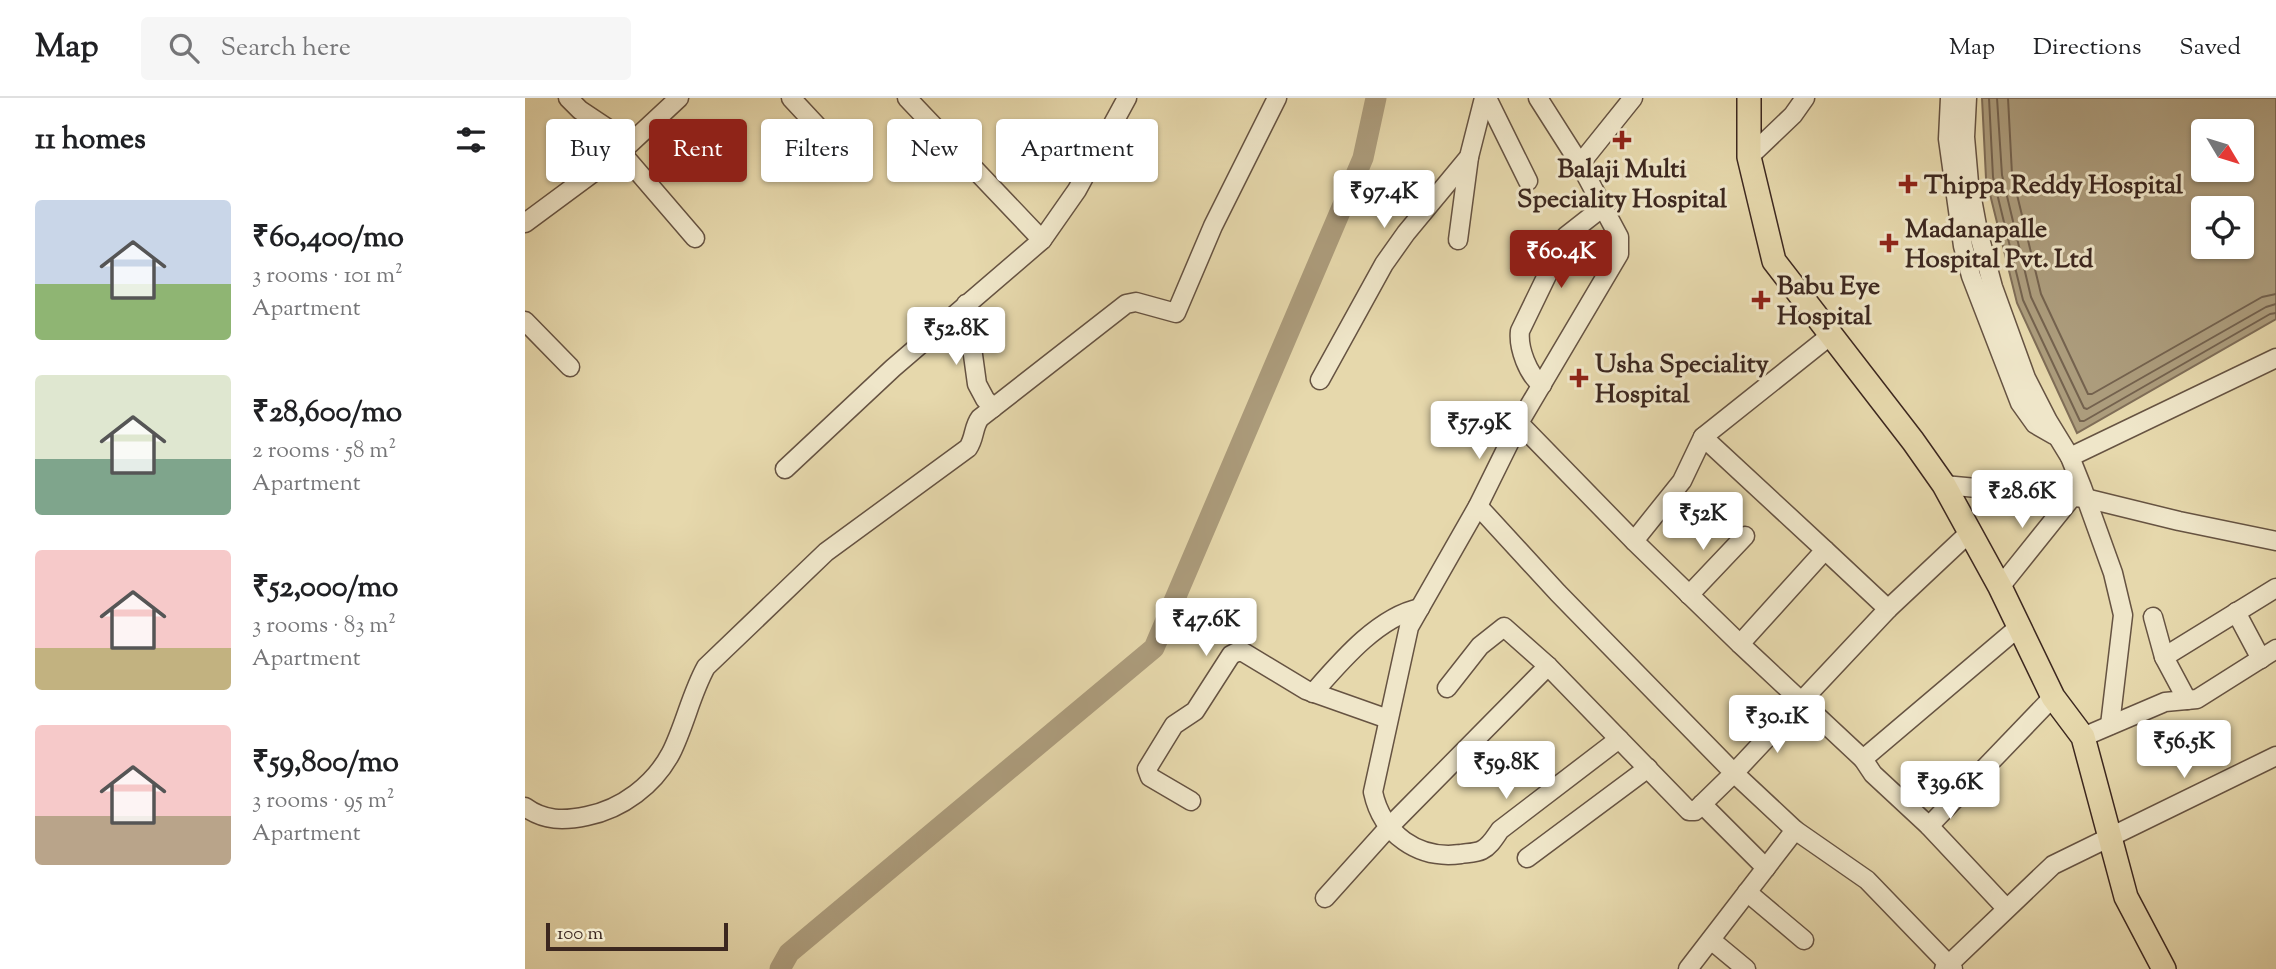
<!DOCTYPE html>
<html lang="en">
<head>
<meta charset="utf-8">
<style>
  :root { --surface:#fff; --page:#f6f6f6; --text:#202124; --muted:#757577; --line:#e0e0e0; --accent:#8f2418 }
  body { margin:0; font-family:"Sorts Mill Goudy",serif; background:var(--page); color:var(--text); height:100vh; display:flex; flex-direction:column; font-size:26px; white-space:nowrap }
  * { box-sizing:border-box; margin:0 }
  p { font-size:23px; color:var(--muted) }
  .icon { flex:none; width:38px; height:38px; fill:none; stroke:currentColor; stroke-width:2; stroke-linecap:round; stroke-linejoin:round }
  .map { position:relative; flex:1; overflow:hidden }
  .sheet { display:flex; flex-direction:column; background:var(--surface); width:525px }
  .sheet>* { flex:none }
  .hud { position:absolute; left:21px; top:21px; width:665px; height:63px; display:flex; gap:14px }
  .needle { width:46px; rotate:128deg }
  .buttons { position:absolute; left:1666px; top:21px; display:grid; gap:14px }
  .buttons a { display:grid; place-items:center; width:63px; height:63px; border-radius:7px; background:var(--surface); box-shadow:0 2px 5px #0004; font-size:35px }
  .scale { position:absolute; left:21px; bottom:18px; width:182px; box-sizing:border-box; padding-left:7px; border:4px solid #3c271f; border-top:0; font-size:19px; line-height:24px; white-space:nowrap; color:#3c271f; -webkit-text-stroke:5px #efe6c9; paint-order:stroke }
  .price { position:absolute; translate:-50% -60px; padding:0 16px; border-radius:7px; background:#fff; color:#222; font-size:23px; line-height:46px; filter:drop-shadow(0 2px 4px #0008) }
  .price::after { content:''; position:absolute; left:50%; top:42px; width:21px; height:16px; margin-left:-10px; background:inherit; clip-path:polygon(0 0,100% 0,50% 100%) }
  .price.on { background:var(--accent); color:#fff }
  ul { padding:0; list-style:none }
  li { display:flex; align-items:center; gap:21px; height:175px; padding:0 35px }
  li span { display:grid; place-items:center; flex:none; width:196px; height:140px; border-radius:7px; color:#555 }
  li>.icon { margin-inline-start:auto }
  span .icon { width:84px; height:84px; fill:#fffc; stroke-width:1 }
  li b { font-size:30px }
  h2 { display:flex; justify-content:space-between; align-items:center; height:84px; padding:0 35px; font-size:30px }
  .tag { padding:0 24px; border-radius:7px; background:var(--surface); box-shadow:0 2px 5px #0004; font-size:24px; line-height:63px }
  .tag.on { background:var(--accent); color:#fff }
  header { display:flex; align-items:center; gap:42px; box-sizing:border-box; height:98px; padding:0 35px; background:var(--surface); border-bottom:2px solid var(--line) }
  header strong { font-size:33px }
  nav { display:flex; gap:38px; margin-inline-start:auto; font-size:24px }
  .search { width:490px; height:63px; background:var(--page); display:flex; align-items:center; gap:18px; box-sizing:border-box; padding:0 24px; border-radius:7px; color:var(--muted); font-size:26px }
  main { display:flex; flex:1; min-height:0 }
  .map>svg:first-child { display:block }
</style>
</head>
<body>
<header>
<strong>Map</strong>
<div class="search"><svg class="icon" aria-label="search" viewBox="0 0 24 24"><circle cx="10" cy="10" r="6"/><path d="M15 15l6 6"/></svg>Search here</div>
<nav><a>Map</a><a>Directions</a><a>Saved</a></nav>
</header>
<main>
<section class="sheet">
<h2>11 homes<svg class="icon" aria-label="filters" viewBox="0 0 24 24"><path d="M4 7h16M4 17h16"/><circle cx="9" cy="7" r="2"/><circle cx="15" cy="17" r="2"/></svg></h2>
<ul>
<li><span style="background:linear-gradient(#c9d6e8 60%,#8fb573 0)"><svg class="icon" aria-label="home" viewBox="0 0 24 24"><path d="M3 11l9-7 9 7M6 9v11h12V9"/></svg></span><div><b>₹60,400/mo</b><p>3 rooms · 101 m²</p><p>Apartment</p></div></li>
<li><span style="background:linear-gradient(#dfe7d0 60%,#7fa58c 0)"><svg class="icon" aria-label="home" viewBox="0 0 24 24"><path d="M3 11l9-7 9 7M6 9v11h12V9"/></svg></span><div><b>₹28,600/mo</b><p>2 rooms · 58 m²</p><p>Apartment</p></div></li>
<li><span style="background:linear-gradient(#f6c9c9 70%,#c2b280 0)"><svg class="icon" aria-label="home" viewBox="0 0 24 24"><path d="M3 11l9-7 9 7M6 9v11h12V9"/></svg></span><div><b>₹52,000/mo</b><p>3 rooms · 83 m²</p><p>Apartment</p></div></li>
<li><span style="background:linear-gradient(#f6c9c9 65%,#b9a48a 0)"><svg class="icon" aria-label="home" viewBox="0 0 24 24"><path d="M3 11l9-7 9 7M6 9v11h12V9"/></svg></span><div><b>₹59,800/mo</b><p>3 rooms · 95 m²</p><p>Apartment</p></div></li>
</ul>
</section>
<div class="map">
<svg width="1751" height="871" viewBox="0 0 1751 871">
  <rect width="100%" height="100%" fill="#e6d8ac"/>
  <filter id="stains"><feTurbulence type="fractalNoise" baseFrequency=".00286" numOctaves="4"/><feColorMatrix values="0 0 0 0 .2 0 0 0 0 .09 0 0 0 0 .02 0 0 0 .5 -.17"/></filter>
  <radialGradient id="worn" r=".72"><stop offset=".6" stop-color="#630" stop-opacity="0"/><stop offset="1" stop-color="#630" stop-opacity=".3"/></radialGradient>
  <path fill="#ac9c7c" stroke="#7f6d57" stroke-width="2" fill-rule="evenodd" d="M1457 0H1751V221L1552 335 1492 205 1461 80ZM1678 33H1717V72H1678ZM1678 110H1717V149H1678Z"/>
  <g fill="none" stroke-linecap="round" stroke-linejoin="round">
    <g stroke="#74624e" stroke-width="2">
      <path d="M1464 0 1468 79 1498 202 1555 323H1559L1745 216 1751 215"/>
      <path d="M1472 0 1477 77 1506 199 1559 310 1562 311 1741 209 1751 206"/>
      <path d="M1483 0 1487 76 1516 196 1563 296H1567L1737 199 1751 196"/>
    </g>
    <path stroke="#ac9c7c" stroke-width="21" d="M255 871 264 855 629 550 838 60 851 0"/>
    <defs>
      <g id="minor">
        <path d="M43 0 55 12 82 30 100 50"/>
        <path d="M266 0 306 43"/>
        <path d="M382 0 517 142"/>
        <path d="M962 0 1003 83"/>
        <path d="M1013 0 1055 66 1094 139V156L994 325 953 408 884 529 848 694C857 736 893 762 936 756 942 755 951 755 957 752 965 748 970 739 975 732L1094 641"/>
        <path d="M1425 0 1423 41 1438 148 1446 178 1495 305 1510 326 1529 337"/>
        <path d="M1442 0 1440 39 1444 85 1453 133 1468 189 1501 280 1523 323 1545 359 1557 389 1588 475 1598 517 1585 627"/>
        <path d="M96 54 170 140"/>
        <path d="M1224 59 1268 17 1280 0"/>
        <path d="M1055 66 1108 0"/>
        <path d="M0 125 96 54 154 0"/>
        <path d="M933 142 944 59"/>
        <path d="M441 206 452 286 460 301 468 310"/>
        <path d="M0 223 45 269"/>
        <path d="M795 282 859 166 881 135 944 59 959 0"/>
        <path d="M1017 287C1003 277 993 250 995 233L1041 138 1078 109"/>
        <path d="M994 325 1109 443 1215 546"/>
        <path d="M1178 339 1300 452 1215 546 1338 661 1495 528"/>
        <path d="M1545 359 1751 260"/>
        <path d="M260 371 368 270 517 142 552 92 602 0"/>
        <path d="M1419 387 1560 400 1654 423 1751 443"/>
        <path d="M1109 443 1157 383 1178 339 1306 237"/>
        <path d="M1300 452 1363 511"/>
        <path d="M1475 489 1548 398"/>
        <path d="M1164 497 1220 438"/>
        <path d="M1711 514 1736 561"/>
        <path d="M1628 519 1639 559"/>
        <path d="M922 590 955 548 979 529 1023 568 1164 713H1170L1209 675 1033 495 953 408"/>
        <path d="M788 595C816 563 853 519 895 510"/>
        <path d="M1662 602 1639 559 1751 490"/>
        <path d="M1558 639 1640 604 1672 601 1751 551"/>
        <path d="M1338 661 1348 676 1404 728 1481 810"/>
        <path d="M666 703 625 679 622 671 649 627 670 613 706 557 712 554H718L781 592 863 621"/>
        <path d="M1177 706 1241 770"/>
        <path d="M0 709C19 723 39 723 62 718 97 711 129 687 146 655 160 627 166 596 181 569L301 454 443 350C450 340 448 329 455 320L601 206 611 204 651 215 688 128 752 0"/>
        <path d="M1404 728 1528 599"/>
        <path d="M1270 732 1342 782 1428 871"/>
        <path d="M1002 760 1123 670"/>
        <path d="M1222 794 1279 842"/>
        <path d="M800 800 863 730 1023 568"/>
        <path d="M1186 842 1221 871"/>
        <path d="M1163 871 1270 732 1209 675 1363 511 1444 435"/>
        <path d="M1419 871 1528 767 1751 658"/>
      </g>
      <path id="major" d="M1224 0V59L1249 163 1388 343 1419 387 1475 489 1528 599 1558 639 1601 799 1639 871"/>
    </defs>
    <use href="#minor" stroke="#665342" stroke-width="21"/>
    <use href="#major" stroke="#3c271f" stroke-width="26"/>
    <use href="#minor" stroke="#efe6c9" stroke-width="18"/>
    <use href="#major" stroke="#e6d8ac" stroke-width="23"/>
  </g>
  <g fill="#8f2418" stroke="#efe6c9" stroke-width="2.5">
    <path d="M1093.5 31.5h7v7h7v7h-7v7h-7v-7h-7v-7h7z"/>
    <path d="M1379.5 75.5h7v7h7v7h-7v7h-7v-7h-7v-7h7z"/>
    <path d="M1360.5 134.5h7v7h7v7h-7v7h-7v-7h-7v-7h7z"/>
    <path d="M1232.5 191.5h7v7h7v7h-7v7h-7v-7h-7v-7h7z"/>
    <path d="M1050.5 269.5h7v7h7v7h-7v7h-7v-7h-7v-7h7z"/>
  </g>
  <g text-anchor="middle" stroke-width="6" stroke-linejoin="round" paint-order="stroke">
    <g font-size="26" font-weight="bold" fill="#3c271f" stroke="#efe6c9" text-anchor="start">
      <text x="1097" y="79" text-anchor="middle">Balaji Multi<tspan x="1097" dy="30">Speciality Hospital</tspan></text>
      <text x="1399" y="95">Thippa Reddy Hospital</text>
      <text x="1380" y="139">Madanapalle<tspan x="1380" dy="30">Hospital Pvt. Ltd</tspan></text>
      <text x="1252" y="196">Babu Eye<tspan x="1252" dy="30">Hospital</tspan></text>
      <text x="1070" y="274">Usha Speciality<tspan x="1070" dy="30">Hospital</tspan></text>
    </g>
  </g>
  <rect width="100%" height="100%" filter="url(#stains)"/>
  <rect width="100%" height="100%" fill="url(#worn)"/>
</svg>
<div class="buttons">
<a><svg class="needle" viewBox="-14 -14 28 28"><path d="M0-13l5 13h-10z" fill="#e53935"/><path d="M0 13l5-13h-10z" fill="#757577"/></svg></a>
<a><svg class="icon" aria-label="locate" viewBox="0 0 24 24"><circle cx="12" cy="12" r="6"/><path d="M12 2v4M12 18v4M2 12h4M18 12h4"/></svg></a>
</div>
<div class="scale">100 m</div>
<b class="price" style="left:859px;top:132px">₹97.4K</b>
<b class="price on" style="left:1036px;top:192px">₹60.4K</b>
<b class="price" style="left:431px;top:269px">₹52.8K</b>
<b class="price" style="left:954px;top:363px">₹57.9K</b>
<b class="price" style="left:1497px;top:432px">₹28.6K</b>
<b class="price" style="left:1178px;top:454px">₹52K</b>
<b class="price" style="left:681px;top:560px">₹47.6K</b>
<b class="price" style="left:1252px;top:657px">₹30.1K</b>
<b class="price" style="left:1659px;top:682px">₹56.5K</b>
<b class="price" style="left:981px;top:703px">₹59.8K</b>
<b class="price" style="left:1425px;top:723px">₹39.6K</b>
<div class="hud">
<a class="tag">Buy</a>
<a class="tag on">Rent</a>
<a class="tag">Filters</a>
<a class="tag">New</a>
<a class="tag">Apartment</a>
</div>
</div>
</main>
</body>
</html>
